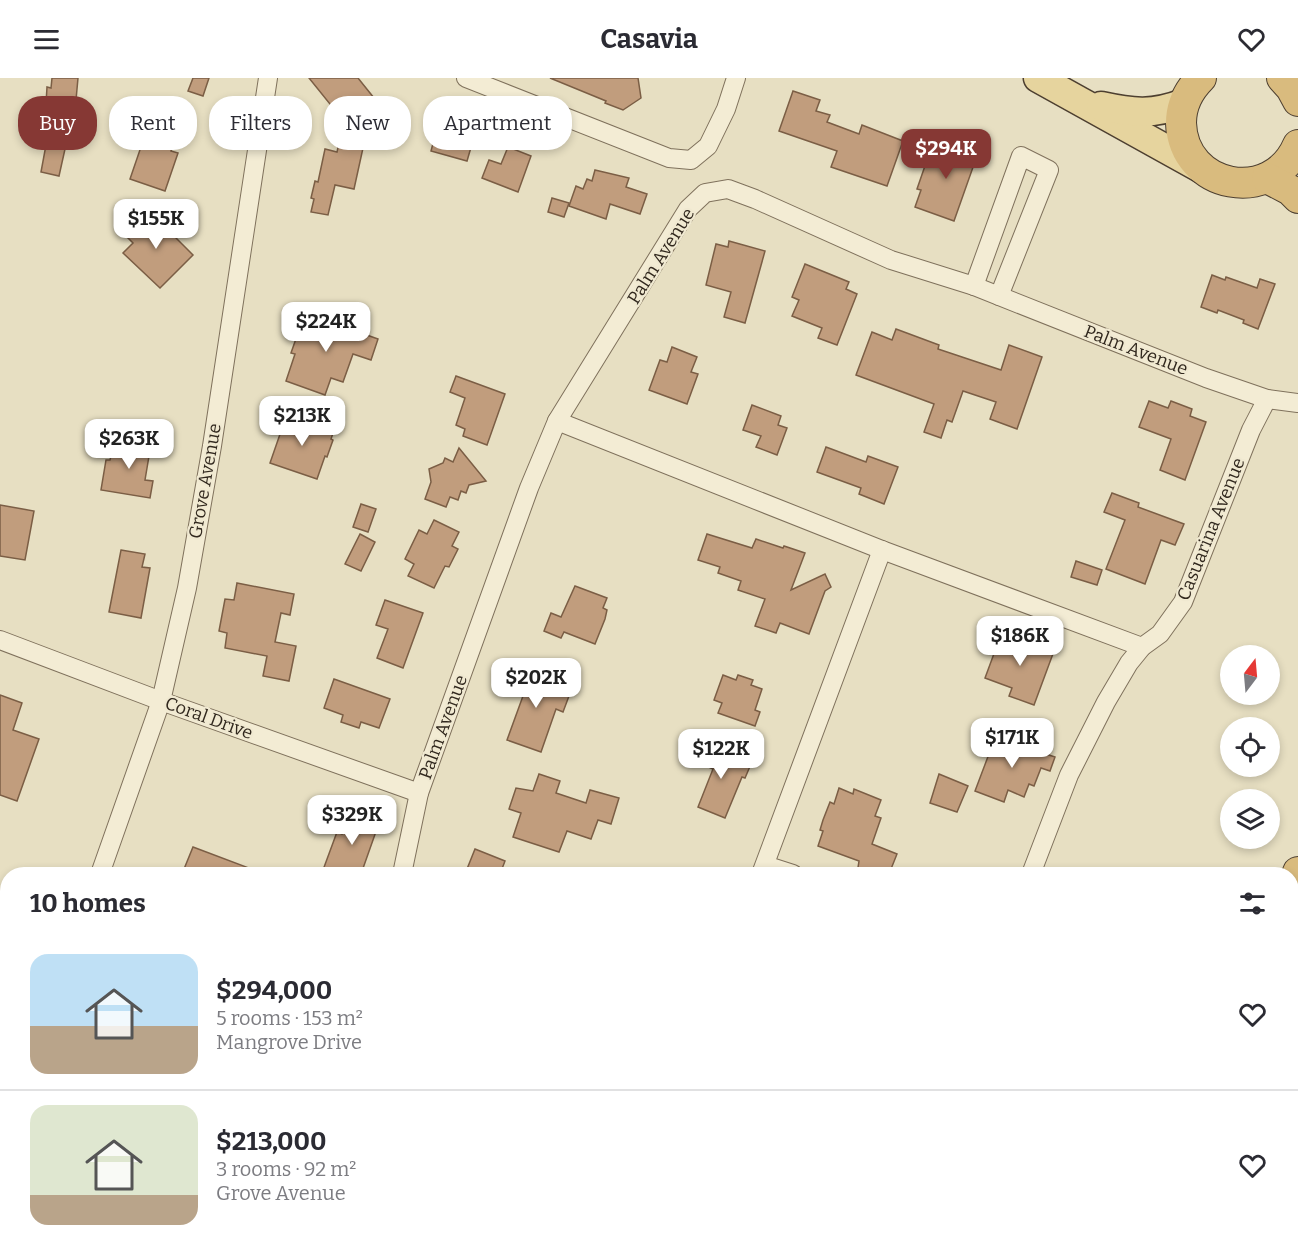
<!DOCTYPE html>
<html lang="en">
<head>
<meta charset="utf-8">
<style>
  :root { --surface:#fff; --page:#f2f2f3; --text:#2b2b33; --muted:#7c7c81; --line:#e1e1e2; --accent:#863834 }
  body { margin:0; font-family:Bitter,serif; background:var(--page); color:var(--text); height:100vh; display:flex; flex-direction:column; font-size:22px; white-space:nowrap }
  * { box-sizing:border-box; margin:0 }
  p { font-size:20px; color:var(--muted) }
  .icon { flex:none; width:33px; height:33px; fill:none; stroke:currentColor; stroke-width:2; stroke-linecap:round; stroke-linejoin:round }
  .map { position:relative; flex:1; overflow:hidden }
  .sheet { position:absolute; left:0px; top:789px; width:1299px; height:384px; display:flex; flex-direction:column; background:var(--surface); border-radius:24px 24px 0 0; box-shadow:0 3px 9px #0003 }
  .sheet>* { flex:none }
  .banner { position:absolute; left:18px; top:18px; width:600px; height:54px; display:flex; gap:12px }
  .needle { width:39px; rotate:16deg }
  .controls { position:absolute; left:1220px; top:567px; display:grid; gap:12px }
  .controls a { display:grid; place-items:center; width:60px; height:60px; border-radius:50%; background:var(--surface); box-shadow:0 3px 9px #0003; font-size:30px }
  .price { position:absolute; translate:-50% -51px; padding:0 14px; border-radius:12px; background:#fff; color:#222; font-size:20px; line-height:39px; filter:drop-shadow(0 2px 3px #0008) }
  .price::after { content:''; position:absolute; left:50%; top:36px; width:18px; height:14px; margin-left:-9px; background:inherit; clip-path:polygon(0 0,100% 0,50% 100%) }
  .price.active { background:var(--accent); color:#fff }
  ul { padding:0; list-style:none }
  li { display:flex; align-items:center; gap:18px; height:150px; padding:0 30px }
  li+li { border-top:2px solid var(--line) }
  li span { display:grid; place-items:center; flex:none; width:168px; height:120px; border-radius:18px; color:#555 }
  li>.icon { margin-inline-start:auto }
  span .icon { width:72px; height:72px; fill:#fffc; stroke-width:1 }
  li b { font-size:26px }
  h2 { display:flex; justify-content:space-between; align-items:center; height:72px; padding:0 30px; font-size:26px }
  .chip { padding:0 21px; border-radius:24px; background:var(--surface); box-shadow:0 3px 9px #0003; font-size:21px; line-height:54px }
  .chip.active { background:var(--accent); color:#fff }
  header { display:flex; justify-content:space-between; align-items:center; height:78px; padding:0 30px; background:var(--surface); font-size:27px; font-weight:700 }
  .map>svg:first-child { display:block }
</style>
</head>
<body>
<header><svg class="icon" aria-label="menu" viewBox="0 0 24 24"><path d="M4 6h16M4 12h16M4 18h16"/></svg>Casavia<svg class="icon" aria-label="heart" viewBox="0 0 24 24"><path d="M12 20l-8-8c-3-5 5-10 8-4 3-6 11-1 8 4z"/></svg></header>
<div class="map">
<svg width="1298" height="1173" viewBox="0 0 1298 1173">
  <rect width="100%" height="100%" fill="#e7dfc2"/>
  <path fill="#bcc498" d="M1298 962V1173H1221L1224 1166H1292V981Z"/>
  <g fill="#c19d7d" stroke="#7b5e45" stroke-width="1.5">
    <path d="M52 0H78L75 33 50 30V27L46 26 47 9 51 10Z"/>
    <path d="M193 0H209L203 18 188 13Z"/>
    <path d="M309 0H358L378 25 373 29 381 39 363 53 344 30 338 36Z"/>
    <path d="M550 0H638L641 20 623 32 605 25 606 23Z"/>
    <path d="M793 13 820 22 816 33 830 37 827 44 859 56 862 47 903 63 887 108 831 89 837 73 779 53Z"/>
    <path d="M448 33 479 42 467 83 431 73 436 54 442 56Z"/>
    <path d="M152 59 173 66 171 73 178 75 165 113 130 101 143 63 150 66Z"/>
    <path d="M938 61 978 75 954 143 915 129 921 112 917 111 926 85 930 86Z"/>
    <path d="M339 65 363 70 354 111 335 107 328 137 311 134 314 121 311 120 315 103 318 104 325 71 337 74Z"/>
    <path d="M46 67 65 71 59 98 41 94Z"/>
    <path d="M508 69 531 78 518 114 482 100 489 82 501 86Z"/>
    <path d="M595 92 629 100 626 109 647 116 640 136 610 126 606 141 569 128 576 108 583 111 587 101 592 103Z"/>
    <path d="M552 120 569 125 564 139 548 134Z"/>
    <path d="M143 137 155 149 160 144 163 147 168 143 178 153 174 158 193 177 160 210 123 175 133 165 124 156Z"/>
    <path d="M729 163 765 173 745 245 724 239 731 214 706 207 716 166 728 169Z"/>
    <path d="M805 186 849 204 846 211 857 216 837 267 818 260 822 250 792 238 799 222 792 219Z"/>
    <path d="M1212 197 1225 202 1226 199 1257 210 1260 201 1275 206 1258 251 1243 245 1244 242 1218 232 1217 235 1201 229Z"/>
    <path d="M305 235 378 261 371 282 353 276 343 304 331 300 325 317 286 303 295 276 291 275Z"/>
    <path d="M896 251 939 267 938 271 1001 292 1009 267 1042 279 1017 351 990 341 996 324 963 313 952 344 947 342 941 360 924 354 934 326 856 297 872 254 892 262Z"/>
    <path d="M672 269 697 279 691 294 698 296 687 326 649 312 660 282 667 284Z"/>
    <path d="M456 298 505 316 487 367 463 358 465 351 456 347 465 320 450 314Z"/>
    <path d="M1149 323 1168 330 1171 323 1192 331 1190 338 1206 344 1185 402 1160 392 1171 361 1139 349Z"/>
    <path d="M752 327 781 338 778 347 787 350 777 377 756 369 761 358 743 352Z"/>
    <path d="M287 336 334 352 331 361 333 362 327 379 325 378 317 401 270 385Z"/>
    <path d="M125 361 151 366 145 402 153 403 150 420 101 412 106 382H110L113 370 123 372Z"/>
    <path d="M826 369 866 384 868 378 898 389 884 426 859 416 861 410 817 394Z"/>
    <path d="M459 370 486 403 469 407 466 415 461 413 458 422 450 419 446 429 425 421 431 404 429 391 443 385 445 380 453 384Z"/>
    <path d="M1112 415 1139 425 1138 429 1184 446 1175 467 1161 462 1145 506 1106 491 1125 442 1104 434Z"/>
    <path d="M361 426 376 431 368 454 353 449Z"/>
    <path d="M0 427 34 433 25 482 0 478Z"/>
    <path d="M434 442 459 454 452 468 458 471 449 489 445 488 434 510 408 498 414 486 405 481 419 452 427 456Z"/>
    <path d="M360 456 375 464 361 493 345 486Z"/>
    <path d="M707 456 752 470 756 461 783 470 784 468 805 475 791 512 825 496 831 509 825 513 809 556 780 545 776 555 755 548 765 521 738 512 741 503 718 495 720 489 698 482Z"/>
    <path d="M121 472 145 476 142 489 150 490 141 540 109 534Z"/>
    <path d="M1076 483 1102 492 1097 507 1071 499Z"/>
    <path d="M237 505 294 516 290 537 281 535 275 564 296 568 289 603 263 598 267 578 225 570 227 555 219 553 225 521 234 522Z"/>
    <path d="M575 508 607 520 603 530 607 532 605 541 595 566 564 554 561 560 544 553 551 535 561 539Z"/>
    <path d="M385 522 423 535 403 590 377 580 388 551 376 547Z"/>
    <path d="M1002 554 1054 573 1034 627 1009 618 1012 610 985 600Z"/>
    <path d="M536 592 566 603 561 615 569 618 563 634 556 631 541 674 507 662 523 618 506 612 511 598 532 604Z"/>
    <path d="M723 597 736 602 738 597 753 602 751 607 762 611 755 632 760 634 755 648 718 635 722 625 714 622Z"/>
    <path d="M334 601 390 621 379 650 361 644 359 650 341 644 343 637 324 630Z"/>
    <path d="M0 617 22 625 13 652 39 661 17 723 0 717Z"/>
    <path d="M995 660 1010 665 1012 660 1047 674 1046 676 1055 679 1050 693 1041 690 1034 708 1029 706 1024 719 1008 712 1004 724 975 713Z"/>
    <path d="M701 666 751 686 745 700 742 699 725 740 698 729 713 691 695 683Z"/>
    <path d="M539 696 560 703 556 715 586 725 590 712 619 720 611 746 598 742 591 761 567 753 559 774 513 759 521 735 509 731 516 710 533 713Z"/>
    <path d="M939 696 968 708 957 734 930 725Z"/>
    <path d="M839 710 853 716 854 711 881 722 875 738 881 740 872 766 897 776 889 796H857L859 783 818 768 823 753 820 752 823 742 830 724 834 726Z"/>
    <path d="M350 734 379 745 361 796H336L323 792 337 754 342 756Z"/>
    <path d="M193 769 262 795V796H182Z"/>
    <path d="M475 771 505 783 500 796H465Z"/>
  </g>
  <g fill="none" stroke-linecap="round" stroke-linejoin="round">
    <defs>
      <g id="minor">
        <path d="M466 0 669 80 691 82 708 68 726 31 736 0"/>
        <path d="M974 208 1021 78 1049 92 999 218"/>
        <path d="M557 343 882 472 1142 569"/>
        <path d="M0 562 161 623 419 715"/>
        <path d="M765 787 793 796"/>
        <path d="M100 796 161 623 187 510 212 368 268 0"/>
        <path d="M402 796 419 715 529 410 557 343 688 131 705 115 728 111 755 121 891 182 974 208 1206 300 1267 321 1298 325"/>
        <path d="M761 796 882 472"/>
        <path d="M1031 796 1069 697 1106 624 1129 585 1142 569 1160 556 1183 524 1251 352 1267 321"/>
        <path d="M0 1075 8 1057"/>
        <path d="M297 1173 299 1166"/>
        <path d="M609 1173 612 1166"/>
        <path d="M954 1173 956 1166"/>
      </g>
      <g id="primary">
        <path d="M1038 0 1202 91"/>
        <path d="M1101 28C1133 35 1153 37 1184 25"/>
      </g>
      <g id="trunk">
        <path d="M1201 0C1189 12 1181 27 1181 45 1183 111 1272 128 1298 67"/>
        <path d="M1282 0 1291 10 1298 23"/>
        <path d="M1267 100 1290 112 1298 120"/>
        <path d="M1292 812 1298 794"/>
        <path d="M1153 1173 1156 1166"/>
      </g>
    </defs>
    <use href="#minor" stroke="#7f715c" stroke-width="20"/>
    <use href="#primary" stroke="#4d3f30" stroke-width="31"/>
    <use href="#trunk" stroke="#4d3f30" stroke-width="32"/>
    <use href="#minor" stroke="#f3ecd4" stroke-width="18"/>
    <use href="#primary" stroke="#e6d49e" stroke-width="28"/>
    <use href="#trunk" stroke="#d9bb7e" stroke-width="30"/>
  </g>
  <g text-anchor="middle" stroke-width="4.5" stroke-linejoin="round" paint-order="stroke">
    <g font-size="18" fill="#31281e" stroke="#f0e9d1">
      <text transform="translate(661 178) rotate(-58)" y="6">Palm Avenue</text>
      <text transform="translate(1136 272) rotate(21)" y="6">Palm Avenue</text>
      <text transform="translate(205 403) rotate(-80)" y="6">Grove Avenue</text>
      <text transform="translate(1211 451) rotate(-68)" y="6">Casuarina Avenue</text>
      <text transform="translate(209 640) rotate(20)" y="6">Coral Drive</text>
      <text transform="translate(443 649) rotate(-70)" y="6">Palm Avenue</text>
    </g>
  </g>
</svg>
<div class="controls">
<a><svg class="needle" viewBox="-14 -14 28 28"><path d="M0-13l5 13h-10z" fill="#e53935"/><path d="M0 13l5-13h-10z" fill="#7c7c81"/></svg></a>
<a><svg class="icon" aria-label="locate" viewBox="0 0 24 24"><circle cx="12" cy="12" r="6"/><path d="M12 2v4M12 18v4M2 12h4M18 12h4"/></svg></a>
<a><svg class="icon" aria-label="layers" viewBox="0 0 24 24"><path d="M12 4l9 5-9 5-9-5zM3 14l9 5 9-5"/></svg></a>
</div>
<b class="price active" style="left:946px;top:102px">$294K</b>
<b class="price" style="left:156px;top:172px">$155K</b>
<b class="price" style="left:326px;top:275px">$224K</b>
<b class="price" style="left:302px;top:369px">$213K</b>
<b class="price" style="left:129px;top:392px">$263K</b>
<b class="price" style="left:1020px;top:589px">$186K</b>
<b class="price" style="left:536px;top:631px">$202K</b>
<b class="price" style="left:1012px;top:691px">$171K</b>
<b class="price" style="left:721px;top:702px">$122K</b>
<b class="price" style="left:352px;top:768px">$329K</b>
<div class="banner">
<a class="chip active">Buy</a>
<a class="chip">Rent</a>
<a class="chip">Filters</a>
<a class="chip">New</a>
<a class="chip">Apartment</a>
</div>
<section class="sheet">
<h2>10 homes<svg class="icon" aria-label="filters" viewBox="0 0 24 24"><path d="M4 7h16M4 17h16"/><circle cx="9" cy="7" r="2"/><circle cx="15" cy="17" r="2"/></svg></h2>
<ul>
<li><span style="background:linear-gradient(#bfe0f5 60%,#b9a48a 0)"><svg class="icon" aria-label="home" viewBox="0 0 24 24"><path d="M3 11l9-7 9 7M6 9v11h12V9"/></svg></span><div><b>$294,000</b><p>5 rooms · 153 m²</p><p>Mangrove Drive</p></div><svg class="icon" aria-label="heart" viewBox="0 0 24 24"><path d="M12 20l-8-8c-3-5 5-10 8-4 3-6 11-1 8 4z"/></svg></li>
<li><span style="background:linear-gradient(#dfe7d0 75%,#b9a48a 0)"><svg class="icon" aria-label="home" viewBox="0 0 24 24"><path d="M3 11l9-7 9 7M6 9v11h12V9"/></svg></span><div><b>$213,000</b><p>3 rooms · 92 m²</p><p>Grove Avenue</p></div><svg class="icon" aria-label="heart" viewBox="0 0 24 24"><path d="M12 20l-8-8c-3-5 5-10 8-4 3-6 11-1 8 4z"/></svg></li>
</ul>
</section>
</div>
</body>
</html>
